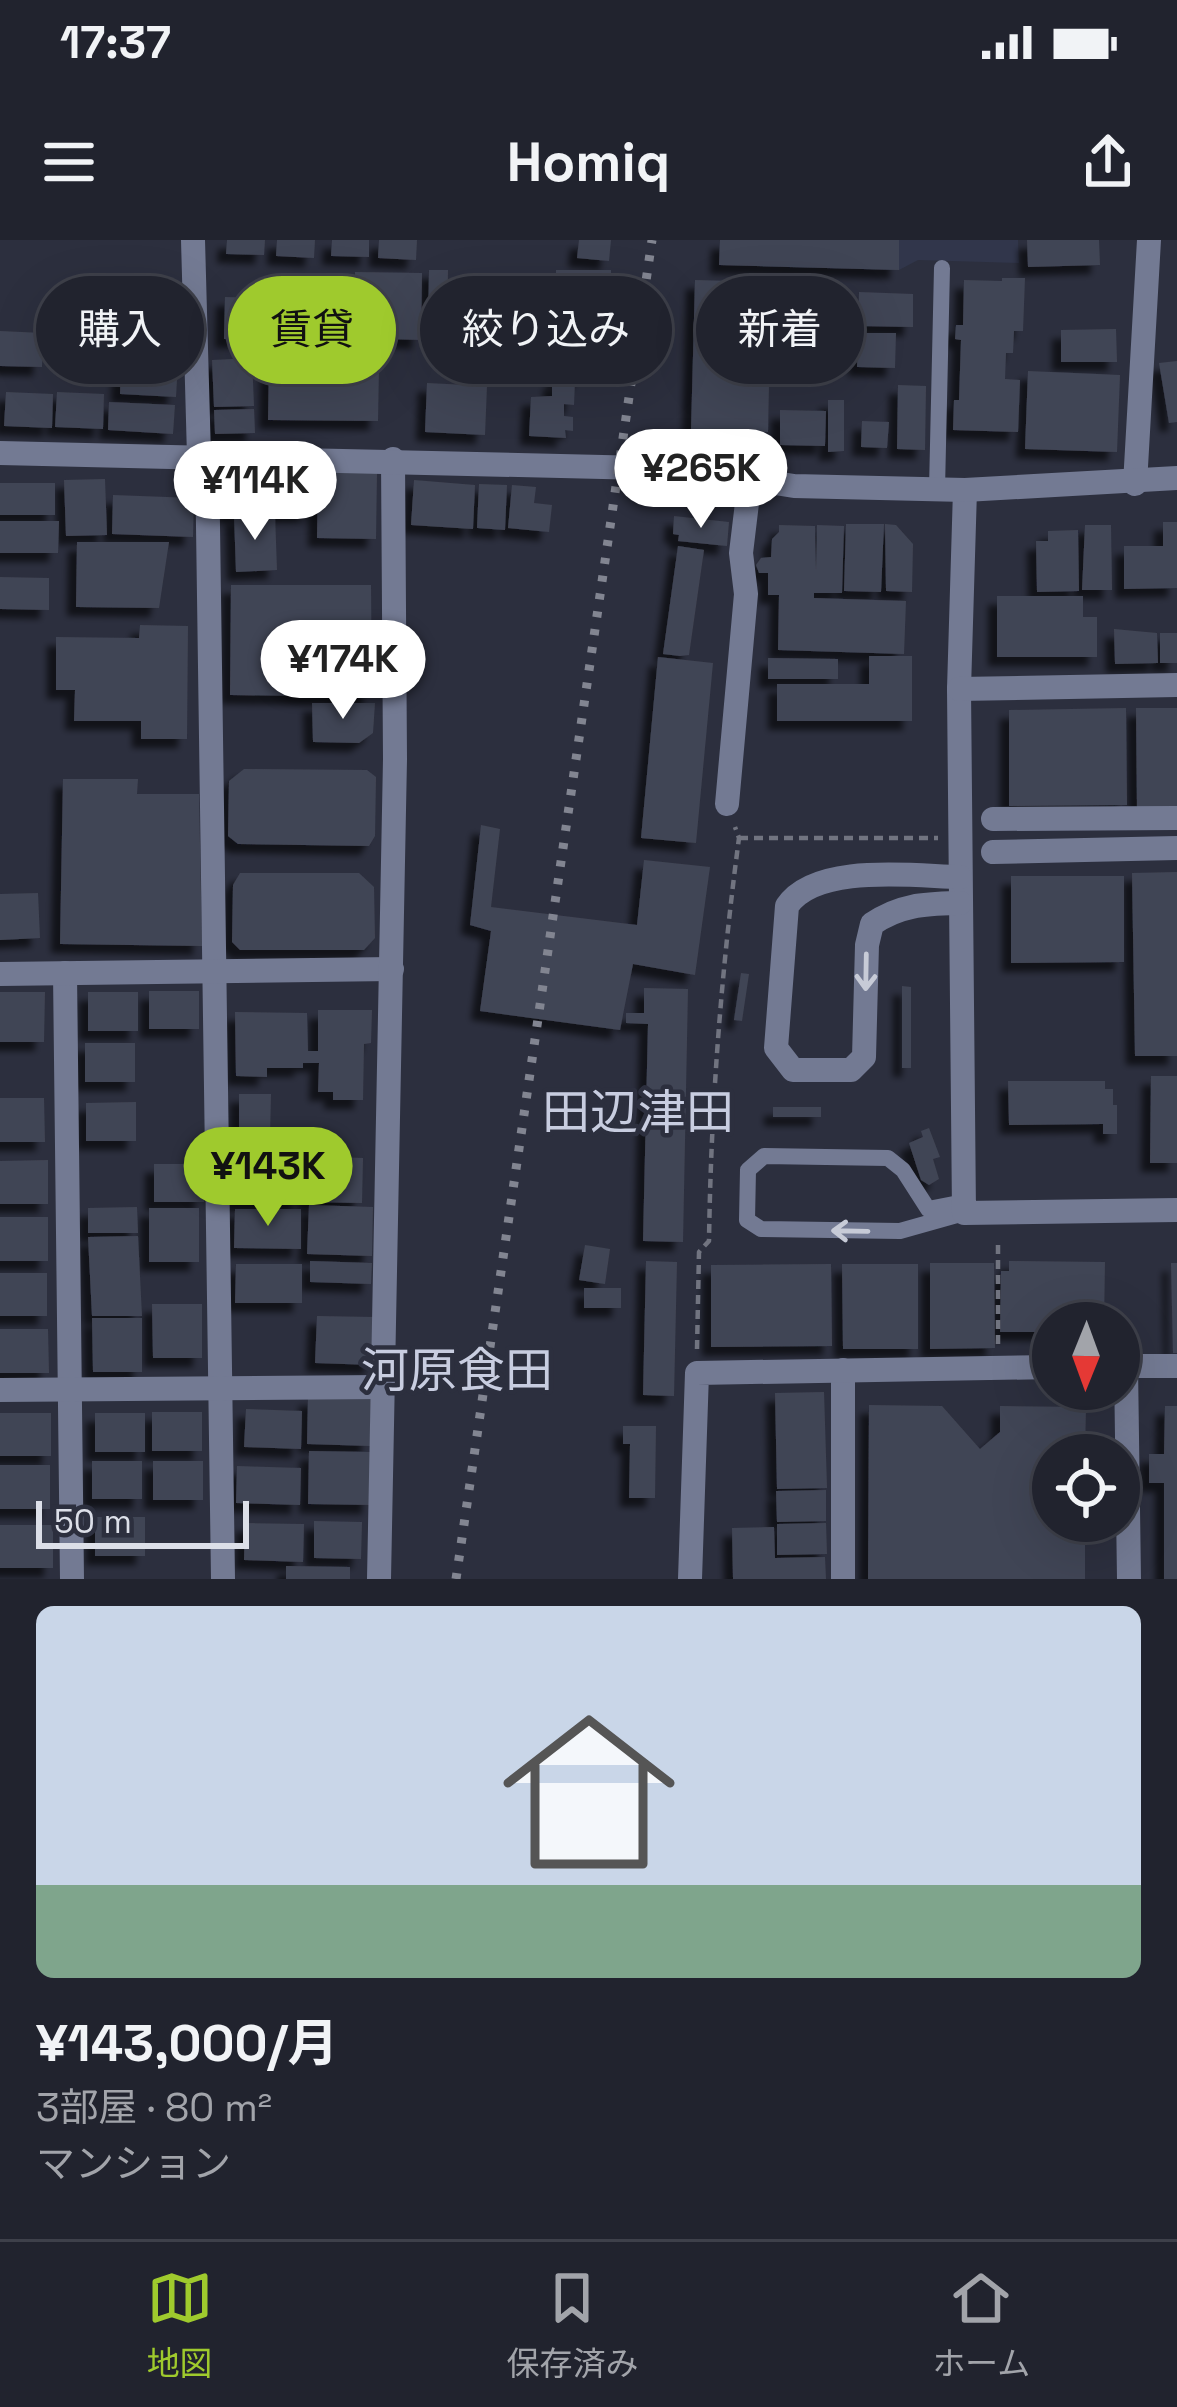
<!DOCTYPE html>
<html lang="ja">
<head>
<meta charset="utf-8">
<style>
  :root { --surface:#21232e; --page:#292b36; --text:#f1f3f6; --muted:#a2a4aa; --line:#3e404a; --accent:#9fca2d }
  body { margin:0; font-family:"Space Grotesk","Noto Sans JP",sans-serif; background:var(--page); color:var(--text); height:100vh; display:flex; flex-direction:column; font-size:45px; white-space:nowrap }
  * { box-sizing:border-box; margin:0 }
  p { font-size:39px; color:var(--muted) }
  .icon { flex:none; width:66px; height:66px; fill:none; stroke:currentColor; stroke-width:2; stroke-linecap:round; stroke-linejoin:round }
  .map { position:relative; height:1339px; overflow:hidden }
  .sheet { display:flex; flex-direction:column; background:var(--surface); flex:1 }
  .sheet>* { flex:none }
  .hud { position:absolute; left:36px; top:36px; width:1107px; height:108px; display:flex; gap:24px }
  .needle { width:78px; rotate:181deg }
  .fabs { position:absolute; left:1032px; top:1062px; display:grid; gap:24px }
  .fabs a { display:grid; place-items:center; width:108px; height:108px; border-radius:50%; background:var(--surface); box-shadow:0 12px 48px #0002,0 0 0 3px var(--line); font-size:60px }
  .scale { position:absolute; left:36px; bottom:30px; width:213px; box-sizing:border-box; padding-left:12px; border:6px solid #dcdfe8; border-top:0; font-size:33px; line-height:42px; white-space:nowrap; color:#dcdfe8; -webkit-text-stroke:9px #2c2f3e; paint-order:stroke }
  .price { position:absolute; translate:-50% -102px; padding:0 27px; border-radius:42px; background:#fff; color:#222; font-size:39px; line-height:78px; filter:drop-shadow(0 3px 6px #0008) }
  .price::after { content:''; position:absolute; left:50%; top:72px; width:36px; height:27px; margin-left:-18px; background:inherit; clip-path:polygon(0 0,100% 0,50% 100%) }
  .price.on { background:var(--accent); color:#111 }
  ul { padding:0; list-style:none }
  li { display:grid; align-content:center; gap:24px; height:636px; padding:0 36px }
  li+li { border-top:3px solid var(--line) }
  li span { display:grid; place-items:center; height:372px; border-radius:18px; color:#555 }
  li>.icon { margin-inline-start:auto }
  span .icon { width:216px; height:216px; fill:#fffc; stroke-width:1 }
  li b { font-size:51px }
  .tag { padding:0 42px; border-radius:54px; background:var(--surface); box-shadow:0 12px 48px #0002,0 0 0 3px var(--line); font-size:42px; line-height:108px }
  .tag.on { background:var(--accent); color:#111 }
  .status { display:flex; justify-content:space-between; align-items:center; height:84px; padding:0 60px; background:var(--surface); direction:ltr }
  .status svg { height:33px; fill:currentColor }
  header { display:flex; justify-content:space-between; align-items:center; height:156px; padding:0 36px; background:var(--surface); font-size:54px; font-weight:800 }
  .dock { display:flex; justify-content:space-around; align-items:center; height:168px; border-top:3px solid var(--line); background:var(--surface); font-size:33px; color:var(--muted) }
  .dock a { display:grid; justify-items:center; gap:6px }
  .dock .on { color:var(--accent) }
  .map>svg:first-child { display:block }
</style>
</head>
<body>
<div class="status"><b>17:37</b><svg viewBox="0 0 49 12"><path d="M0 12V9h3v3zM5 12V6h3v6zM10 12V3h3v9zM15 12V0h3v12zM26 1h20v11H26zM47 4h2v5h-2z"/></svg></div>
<header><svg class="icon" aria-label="menu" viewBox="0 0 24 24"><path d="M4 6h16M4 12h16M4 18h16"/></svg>Homiq<svg class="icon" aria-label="share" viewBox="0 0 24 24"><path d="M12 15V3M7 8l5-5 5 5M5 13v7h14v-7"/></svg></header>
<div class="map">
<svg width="1177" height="1339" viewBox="0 0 1177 1339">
  <defs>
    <filter id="shadow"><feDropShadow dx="-9" dy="9" stdDeviation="3" flood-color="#0009"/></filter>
  </defs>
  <rect width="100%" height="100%" fill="#2c2f3e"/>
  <path fill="#31364b" d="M720 0H1018L1019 23 918 20 899 30 719 25Z"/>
  <g fill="#414554" filter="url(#shadow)">
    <path d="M227 0H265L264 15 226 14Z"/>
    <path d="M277 0H315L314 18 276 16Z"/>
    <path d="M332 0H369V17L331 16Z"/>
    <path d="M379 0H417L416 20 378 18Z"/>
    <path d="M579 0H611L609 21 577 18Z"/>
    <path d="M720 0H899V30L719 25Z"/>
    <path d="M1027 0H1099L1100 25 1028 27Z"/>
    <path d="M429 30H448L447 88 428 87Z"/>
    <path d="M556 30H611V49L597 50 596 84H592L593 99H589L590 115 582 139H556Z"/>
    <path d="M355 32 422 33 421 100 353 98Z"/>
    <path d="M1002 38H1025L1023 91H1014L1013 113H1006L1005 139 1020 140 1018 192 953 190 954 160H959L961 100 955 99 956 85H963L964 40 1002 41Z"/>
    <path d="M695 40 770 42 769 88H785V98H770L768 192 691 190Z"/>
    <path d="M859 52 913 54V87L858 86Z"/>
    <path d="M225 57 294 59 293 101 224 99Z"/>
    <path d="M303 66 341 68 340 95 302 94Z"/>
    <path d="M1116 89 1117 122H1061V90Z"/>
    <path d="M0 91 43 93 42 127 0 126Z"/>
    <path d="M858 93H896L895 128 857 127Z"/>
    <path d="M252 118 254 166 214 167 212 120Z"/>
    <path d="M121 121 178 123 176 157 120 154Z"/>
    <path d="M1177 121V182L1169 183 1159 123Z"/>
    <path d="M269 125 379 127 378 181 268 180Z"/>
    <path d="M1028 131 1120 135 1117 212 1025 209Z"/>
    <path d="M552 140 575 141 574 165 564 164V176L573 177V191L565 190 566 198 529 196 531 157 552 156Z"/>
    <path d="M427 143 487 146 485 195 425 192Z"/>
    <path d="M898 145 926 146 925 210 897 209Z"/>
    <path d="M6 152 53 154 52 188 4 186Z"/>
    <path d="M57 152 104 154 103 189 55 187Z"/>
    <path d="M828 160H844V211L828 212Z"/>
    <path d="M109 162 175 165 173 194 108 190Z"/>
    <path d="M254 169 255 193 215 194 214 170Z"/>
    <path d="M780 170 826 171 825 206 780 205Z"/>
    <path d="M862 181 889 182 887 208 861 207Z"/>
    <path d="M318 230 377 232 376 299 317 298Z"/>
    <path d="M227 233H308V272L227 273Z"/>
    <path d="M105 239 107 295 66 296 64 240Z"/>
    <path d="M414 240 475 245 473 289 411 285Z"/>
    <rect x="0" y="243" width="55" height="32"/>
    <path d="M479 244 507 245 505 290 477 288Z"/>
    <path d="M512 245 536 247 534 263 552 265 549 292 508 288Z"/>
    <path d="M113 255 194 258 193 297 112 294Z"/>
    <path d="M275 274 277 330 236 332 234 275Z"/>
    <path d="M674 276 729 282 727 306 678 301 679 295 673 294Z"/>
    <path d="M0 281H59L58 313H0Z"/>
    <path d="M1163 282H1177V348L1124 349V306H1163Z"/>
    <path d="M846 284H884L881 352 844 351Z"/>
    <path d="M885 284 896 285 913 304 912 352 886 351Z"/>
    <path d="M779 285 815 286 816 330 817 285 844 286 842 353H814V358L906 361 904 414 778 410 779 355H768V333H759L756 325 761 318 771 317 772 299 779 292Z"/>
    <path d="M1085 285H1111L1112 350H1082Z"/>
    <path d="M1078 290 1079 351 1037 352 1036 301H1048V291Z"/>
    <path d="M77 302H169L159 368 76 367Z"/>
    <path d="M678 306 704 310 689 415 680 416 663 414Z"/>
    <path d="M0 337 49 338V370L0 369Z"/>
    <path d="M231 345H371L372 457 230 455Z"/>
    <path d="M997 356H1083V377H1097V417H997Z"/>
    <path d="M140 385 188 386 187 499H141V481H74L75 450H56V397L139 398Z"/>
    <path d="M1114 389 1157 393 1158 423 1115 424Z"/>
    <rect x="1160" y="393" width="17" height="30"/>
    <path d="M869 416H912V481H777V444H869Z"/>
    <path d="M658 417 713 423 696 603 641 598Z"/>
    <path d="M768 418 838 419V439H768Z"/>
    <path d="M312 463H375L373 493 359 503 313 502Z"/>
    <path d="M1126 468 1127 565 1009 566V470Z"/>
    <path d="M1136 468H1177V568H1137Z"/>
    <path d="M244 529 367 530 376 537 375 596 369 606 238 604 228 596 229 541Z"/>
    <path d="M63 539H138L137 554H199L202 706 60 704Z"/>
    <path d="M481 585 500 589 491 667 637 685 644 620 710 627 695 735 633 724 620 790 480 771 491 691 470 685Z"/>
    <path d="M1177 632V816H1135L1132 633Z"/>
    <path d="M240 633H359L374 647 375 698 364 710H240L232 702 233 645Z"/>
    <path d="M1011 636H1124V722L1011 723Z"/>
    <path d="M38 653 40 698 0 700V654Z"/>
    <path d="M741 733 749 734 742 781 734 780Z"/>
    <path d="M902 746 911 747V828H902Z"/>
    <path d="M644 748 688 749 683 1002 643 1001 648 784 626 783V773H644Z"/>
    <rect x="149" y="751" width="50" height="38"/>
    <path d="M0 752H45L44 802H0Z"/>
    <rect x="88" y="752" width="50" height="39"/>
    <path d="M318 770H372L371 803 364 804 363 860H333V852H318L319 823H303V828H267V837L236 836 235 772 307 773 308 811H318Z"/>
    <rect x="85" y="803" width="50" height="39"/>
    <path d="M1151 836H1177V923H1150Z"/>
    <path d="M1008 841H1105V849H1113V865H1117V894H1103V884L1009 885Z"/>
    <path d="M239 854H271L270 896H239Z"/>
    <path d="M0 858H44L45 902H0Z"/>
    <path d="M136 862V901H86V863Z"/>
    <rect x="773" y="867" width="48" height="10"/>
    <path d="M929 888 940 917 933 919 939 939 929 945 921 940 909 903 923 897 921 891Z"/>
    <path d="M308 916 363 918 362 963 307 962Z"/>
    <path d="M48 920V964H0V921Z"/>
    <path d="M235 922 302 923 301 963 235 962Z"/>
    <rect x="154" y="924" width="50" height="38"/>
    <path d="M309 965 373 967 372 1016 307 1014Z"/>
    <path d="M137 967 138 993H88V968Z"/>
    <rect x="149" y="968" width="50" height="54"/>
    <path d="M235 969H301V1009L234 1008Z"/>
    <rect x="0" y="977" width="48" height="44"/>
    <path d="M138 996 142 1076H92L88 997Z"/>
    <path d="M585 1005 610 1009 605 1044 579 1040Z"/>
    <path d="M310 1021 372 1023 371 1044 310 1042Z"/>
    <path d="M646 1021 677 1022 674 1156 643 1155Z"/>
    <path d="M1009 1021 1105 1022 1104 1083H1053V1092H1000L1001 1031H1009Z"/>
    <path d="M930 1023H994L995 1108 930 1109Z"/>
    <path d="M1171 1023H1177V1113H1173Z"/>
    <path d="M236 1024H302V1063H235Z"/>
    <path d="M831 1024 832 1106 711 1107V1025Z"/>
    <path d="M842 1024H918V1109H843Z"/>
    <rect x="0" y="1033" width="47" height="43"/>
    <rect x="584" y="1048" width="37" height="20"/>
    <path d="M152 1064H202V1118H153Z"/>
    <path d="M317 1076 374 1077 373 1125 315 1123Z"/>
    <path d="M92 1078H142V1132H93Z"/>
    <path d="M0 1089H48L49 1133H0Z"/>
    <path d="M824 1152 827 1248 777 1249 775 1153Z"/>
    <path d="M308 1157 371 1159 370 1206 307 1204Z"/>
    <path d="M869 1165 942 1166 980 1209 1000 1192V1166L1086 1167 1085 1215H1053V1281H1085V1339H868Z"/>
    <path d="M1165 1166H1177V1339H1164V1243H1149V1214H1164Z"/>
    <path d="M246 1169 302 1171 301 1209 244 1207Z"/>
    <rect x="152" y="1172" width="50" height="39"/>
    <rect x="0" y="1173" width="51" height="43"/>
    <rect x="95" y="1173" width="50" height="39"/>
    <path d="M623 1186H656L655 1258H629L630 1204H623Z"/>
    <path d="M309 1211 372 1212 371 1265 308 1264Z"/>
    <rect x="92" y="1221" width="50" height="38"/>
    <rect x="153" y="1221" width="50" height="39"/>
    <rect x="0" y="1225" width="50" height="44"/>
    <path d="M237 1226 301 1228 300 1265 236 1263Z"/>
    <path d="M826 1250V1281L777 1282 776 1251Z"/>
    <rect x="95" y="1277" width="50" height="39"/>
    <path d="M314 1281 362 1282 361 1319 314 1318Z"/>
    <path d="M245 1283 304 1284 303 1322 244 1320Z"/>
    <path d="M826 1283 827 1314 777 1315V1284Z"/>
    <rect x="0" y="1285" width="53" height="43"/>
    <path d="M774 1287 775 1318 825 1317 826 1339H733L732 1288Z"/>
    <path d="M286 1326 350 1327V1339H286Z"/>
  </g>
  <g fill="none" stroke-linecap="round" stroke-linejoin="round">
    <g stroke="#717480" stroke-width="4.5" stroke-dasharray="9 6" stroke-linecap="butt">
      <path d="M739 598H938"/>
      <path d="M998 1104V1001"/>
      <path d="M697 1109 699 1012 709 1001C711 866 721 733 739 598L735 587"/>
    </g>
    <g stroke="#737a93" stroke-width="16">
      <path d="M937 249 942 28"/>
      <path d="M964 962 928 969 903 930 888 918 764 916 748 930 747 980 761 989 900 991 964 973"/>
    </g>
    <g stroke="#737a93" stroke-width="24">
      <path d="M993 579 1177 578"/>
      <path d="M993 612 1177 608"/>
    </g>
    <g stroke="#737a93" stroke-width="24">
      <path d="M193 0 199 216"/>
      <path d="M207 216 223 1339"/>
      <path d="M1135 244 1149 0"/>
      <path d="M965 250 959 449 964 973 1177 970"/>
      <path d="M959 449 1177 445"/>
      <path d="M727 564 746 354 741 313 750 238"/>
      <path d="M960 637C912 636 816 623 787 666L776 808 793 830H851L864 817 867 705 872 684C901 664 926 664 960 663"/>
      <path d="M65 733 72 1339"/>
      <path d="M0 734 392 729"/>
      <path d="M1119 1126H1177"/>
      <path d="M1126 1126 1129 1339"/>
      <path d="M843 1130V1339"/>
      <path d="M0 1150 381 1147"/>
      <path d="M379 1339 395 519 393 219"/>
      <path d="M690 1339 697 1133 1053 1127"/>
    </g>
    <path stroke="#737a93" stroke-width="24" d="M0 213 687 229 794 246 965 250 1177 238"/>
    <path stroke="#828591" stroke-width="9" stroke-dasharray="6 12" stroke-linecap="butt" d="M456 1339 652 0"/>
  </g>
  <defs><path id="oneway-shaft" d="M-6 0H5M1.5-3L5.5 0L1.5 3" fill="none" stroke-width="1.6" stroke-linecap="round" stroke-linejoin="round" transform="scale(3)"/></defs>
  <g stroke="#c7cbd7">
    <use href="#oneway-shaft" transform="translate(866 732) rotate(91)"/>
    <use href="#oneway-shaft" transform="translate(850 991) rotate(-179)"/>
  </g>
  <g text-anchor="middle" stroke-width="9" stroke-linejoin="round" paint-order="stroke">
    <g font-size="48" fill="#c8cde0" stroke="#2c2f3e">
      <text x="638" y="889">田辺津田</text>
      <text x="457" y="1147">河原食田</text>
    </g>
  </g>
</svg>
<div class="fabs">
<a><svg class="needle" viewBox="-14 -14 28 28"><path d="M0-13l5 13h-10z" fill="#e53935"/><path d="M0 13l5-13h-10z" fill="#a2a4aa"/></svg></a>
<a><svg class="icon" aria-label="locate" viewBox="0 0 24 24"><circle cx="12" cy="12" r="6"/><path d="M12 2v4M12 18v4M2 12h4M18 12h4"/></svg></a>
</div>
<div class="scale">50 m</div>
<b class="price" style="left:701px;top:291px">¥265K</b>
<b class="price" style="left:255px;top:303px">¥114K</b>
<b class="price" style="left:343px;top:482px">¥174K</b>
<b class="price on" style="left:268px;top:989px">¥143K</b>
<div class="hud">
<a class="tag">購入</a>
<a class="tag on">賃貸</a>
<a class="tag">絞り込み</a>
<a class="tag">新着</a>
</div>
</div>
<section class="sheet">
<ul>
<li><span style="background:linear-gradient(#c9d6e8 75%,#7fa58c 0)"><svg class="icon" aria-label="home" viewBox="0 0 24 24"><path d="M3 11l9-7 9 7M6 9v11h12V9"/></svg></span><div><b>¥143,000/月</b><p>3部屋 · 80 m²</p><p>マンション</p></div></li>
</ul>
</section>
<nav class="dock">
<a class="on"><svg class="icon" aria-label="map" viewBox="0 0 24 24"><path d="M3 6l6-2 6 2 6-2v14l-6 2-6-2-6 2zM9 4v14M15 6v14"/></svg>地図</a>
<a><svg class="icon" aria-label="saved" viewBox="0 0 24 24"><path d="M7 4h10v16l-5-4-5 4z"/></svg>保存済み</a>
<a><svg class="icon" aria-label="home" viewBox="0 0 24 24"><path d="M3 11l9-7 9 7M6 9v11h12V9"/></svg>ホーム</a>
</nav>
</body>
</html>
